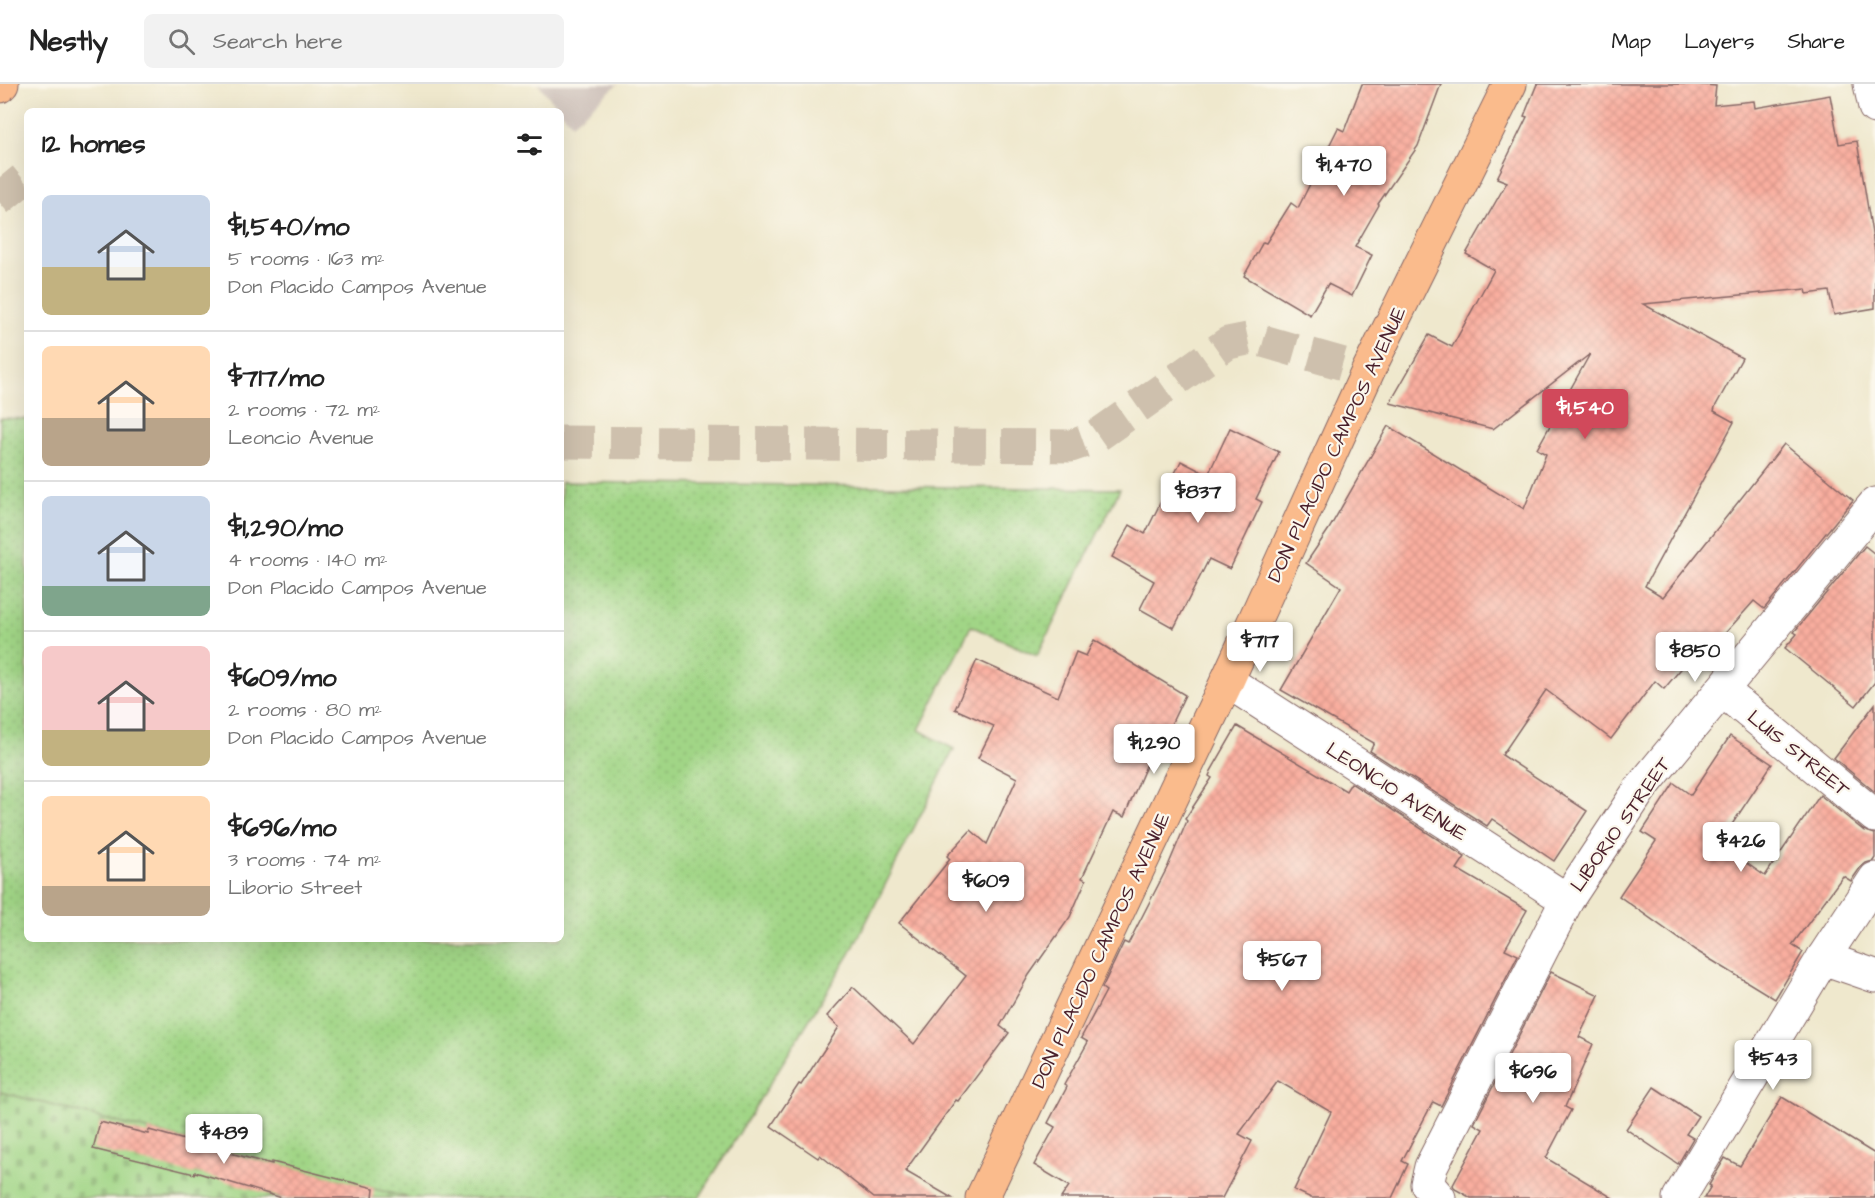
<!DOCTYPE html>
<html lang="en">
<head>
<meta charset="utf-8">
<style>
  :root { --surface:#fff; --page:#f2f2f2; --text:#222; --muted:#767676; --line:#e0e0e0; --accent:#d1495b }
  body { margin:0; font-family:"Architects Daughter",sans-serif; background:var(--page); color:var(--text); height:100vh; display:flex; flex-direction:column; font-size:22px; white-space:nowrap }
  * { box-sizing:border-box; margin:0 }
  p { font-size:20px; color:var(--muted) }
  .icon { flex:none; width:33px; height:33px; fill:none; stroke:currentColor; stroke-width:2; stroke-linecap:round; stroke-linejoin:round }
  .map { position:relative; flex:1; overflow:hidden }
  .details { position:absolute; left:24px; top:24px; width:540px; height:834px; display:flex; flex-direction:column; background:var(--surface); border-radius:9px; box-shadow:0 6px 24px #0002 }
  .details>* { flex:none }
  .price { position:absolute; translate:-50% -51px; padding:0 14px; border-radius:6px; background:#fff; color:#222; font-size:20px; line-height:39px; filter:drop-shadow(0 2px 3px #0008) }
  .price::after { content:''; position:absolute; left:50%; top:36px; width:18px; height:14px; margin-left:-9px; background:inherit; clip-path:polygon(0 0,100% 0,50% 100%) }
  .price.active { background:var(--accent); color:#fff }
  ul { padding:0; list-style:none }
  li { display:flex; align-items:center; gap:18px; height:150px; padding:0 18px }
  li+li { border-top:2px solid var(--line) }
  li span { display:grid; place-items:center; flex:none; width:168px; height:120px; border-radius:9px; color:#555 }
  li>.icon { margin-inline-start:auto }
  span .icon { width:72px; height:72px; fill:#fffc; stroke-width:1 }
  li b { font-size:26px }
  h2 { display:flex; justify-content:space-between; align-items:center; height:72px; padding:0 18px; font-size:26px }
  header { display:flex; align-items:center; gap:36px; box-sizing:border-box; height:84px; padding:0 30px; background:var(--surface); border-bottom:2px solid var(--line) }
  header strong { font-size:28px }
  nav { display:flex; gap:33px; margin-inline-start:auto; font-size:21px }
  .search { width:420px; height:54px; background:var(--page); display:flex; align-items:center; gap:15px; box-sizing:border-box; padding:0 21px; border-radius:9px; color:var(--muted); font-size:22px }
  .map>svg:first-child { display:block }
</style>
</head>
<body>
<header>
<strong>Nestly</strong>
<div class="search"><svg class="icon" aria-label="search" viewBox="0 0 24 24"><circle cx="10" cy="10" r="6"/><path d="M15 15l6 6"/></svg>Search here</div>
<nav><a>Map</a><a>Layers</a><a>Share</a></nav>
</header>
<div class="map">
<svg width="1875" height="1114" viewBox="0 0 1875 1114">
  <defs>
    <pattern id="grass-dots" width="8" height="8" patternUnits="userSpaceOnUse" patternTransform="scale(1.5)"><rect width="8" height="8" fill="#a1d586"/><path d="M2 2h.1M6 6h.1" fill="none" stroke="#8cb674" stroke-width="1.8" stroke-linecap="round"/></pattern>
    <pattern id="cemetery-stones" width="16" height="16" patternUnits="userSpaceOnUse" patternTransform="scale(1.5)"><rect width="16" height="16" fill="#a1d586"/><path d="M2 7V4a2 2 0 0 1 4 0v3zM10 15v-3a2 2 0 0 1 4 0v3z" fill="#8cb674"/></pattern>
    <pattern id="building-cross-hatch" width="8" height="8" patternUnits="userSpaceOnUse" patternTransform="scale(1.5)"><rect width="8" height="8" fill="#f9ae9f"/><path d="M0 0l8 8M0 8l8-8" fill="none" stroke="#d79589"/></pattern>
  </defs>
  <rect width="100%" height="100%" fill="#fbf7ec"/>
  <filter id="ink" filterUnits="userSpaceOnUse"><feTurbulence type="fractalNoise" baseFrequency=".0167" numOctaves="2"/><feDisplacementMap in="SourceGraphic" scale="12" xChannelSelector="R" yChannelSelector="G"/><feConvolveMatrix kernelMatrix="1 2 1 2 8 2 1 2 1" color-interpolation-filters="sRGB"/></filter>
  <filter id="wash" filterUnits="userSpaceOnUse"><feTurbulence type="fractalNoise" baseFrequency=".008" numOctaves="4" result="noise"/><feDisplacementMap in="SourceGraphic" scale="24" xChannelSelector="R" yChannelSelector="G"/><feGaussianBlur stdDeviation="1.35" result="paint"/><feColorMatrix in="noise" values="0 0 0 0 0 0 0 0 0 0 0 0 0 0 0 0 0 1.4 0 .05"/><feComposite in="paint" operator="in"/></filter>
  <g filter="url(#wash)">
    <rect width="100%" height="100%" fill="#efe8cd"/>
    <path fill="#cec1ba" d="M538 0H618L572 40Z"/>
    <path fill="url(#grass-dots)" stroke="#767a58" stroke-width="1.5" d="M0 334 27 335V855H561V398L1120 405 1037 572 971 542 919 646 954 665 850 870 699 1114H409L0 1008Z"/>
    <path fill="url(#cemetery-stones)" stroke="#767a58" stroke-width="1.5" d="M0 1008 409 1114H0Z"/>
    <g id="blocks">
      <g fill="url(#building-cross-hatch)">
        <path d="M1362 0H1441L1418 62 1378 120 1379 121 1355 163 1372 171 1352 212 1328 200 1310 231 1244 192 1263 158 1266 159 1291 119 1298 124 1338 44 1344 47Z"/>
        <path d="M1537 0H1693L1716 2 1714 21 1754 17 1755 24 1830 11 1839 60 1857 57 1875 168V224L1834 231 1829 207 1807 210 1806 205 1643 220 1742 274 1715 323 1714 327 1734 338 1645 502 1663 513 1784 360 1853 416 1764 525 1754 517 1704 573 1696 567 1664 605 1655 597 1611 655 1546 606 1502 671 1587 727 1554 777 1492 735 1487 742 1370 667 1374 659 1281 606 1341 503 1306 479 1329 445 1388 342 1524 425 1546 370 1537 365 1590 270 1493 345 1390 319 1429 251 1452 263 1494 186 1466 170 1507 98 1497 94 1527 33 1524 32Z"/>
        <path d="M1230 344 1279 368 1256 415 1262 418 1230 485 1209 475 1174 544 1140 525 1154 497 1112 473 1130 441 1145 450 1181 377 1208 391Z"/>
        <path d="M1865 462 1875 470V598L1856 622 1785 564 1797 550 1794 548Z"/>
        <path d="M1094 556 1185 611 1163 657 1158 654 1124 733 1113 728 1082 794 1086 796 1070 833 1029 891 1000 942 1009 949 958 1017 956 1016 905 1087 952 1114H874L820 1071 818 1074 771 1042 799 1000 801 1001 839 943 827 932 853 903 914 960 966 892 899 839 950 775 947 772 971 746 987 760 1017 694 978 674 994 642 955 625 977 576 1058 613 1076 568 1086 572Z"/>
        <path d="M1875 620V708L1834 674Z"/>
        <path d="M1237 642 1346 707 1351 699 1465 773 1457 785 1527 826 1505 865 1518 871 1441 1022 1433 1018 1402 1077 1408 1080 1392 1114H1311L1294 1106 1331 1028 1278 997 1239 1050 1252 1057 1222 1114H1061L1069 1102 1034 1081 1055 1043 1048 1039 1067 1003 1064 1001 1088 958 1081 954 1106 907 1102 904 1124 858 1128 860 1168 782 1187 737 1185 735 1212 694 1209 692 1211 687Z"/>
        <path d="M1730 652 1772 680 1719 760 1765 792 1820 711 1863 746 1875 750V774L1873 777 1866 779 1860 784 1851 797 1843 792 1792 861 1803 868 1775 915 1695 866 1619 812 1656 757 1642 748 1674 699 1691 711Z"/>
        <path d="M1551 888 1599 911 1579 953 1593 960 1565 1023 1571 1026 1546 1074 1613 1114H1471L1455 1105 1453 1101 1483 1045 1474 1040Z"/>
        <path d="M1654 1003 1698 1032 1686 1050 1693 1054 1678 1080 1626 1045Z"/>
        <path d="M1782 1013 1875 1070V1114H1704L1711 1102 1709 1101 1725 1074 1740 1082Z"/>
        <path d="M100 1038 148 1050 149 1046 248 1074 272 1080V1078L374 1104 373 1114H282L195 1088 194 1090 93 1065Z"/>
      </g>
    </g>
  </g>
  <g filter="url(#ink)">
    <use href="#blocks" fill-opacity="0" stroke="#846564" stroke-width="1.5"/>
    <g fill="none" stroke-linecap="round" stroke-linejoin="round">
      <g stroke="#cec0ad" stroke-width="33" stroke-dasharray="33 16" stroke-linecap="butt">
        <path d="M0 93 27 126"/>
        <path d="M561 358 1071 362 1094 354 1228 259 1252 254 1368 287"/>
      </g>
      <defs>
        <g id="minor">
          <path d="M1870 0 1875 23"/>
          <path d="M1227 597 1567 816"/>
          <path d="M1722 606 1875 732"/>
          <path d="M1823 874 1875 892"/>
          <path d="M1439 1114 1427 1100 1431 1083 1567 816 1641 704 1875 420"/>
          <path d="M1679 1114 1823 874 1875 795"/>
        </g>
        <path id="major" d="M982 1114 1227 597 1368 287 1510 0"/>
        <path id="highway" d="M0 2 2 0"/>
      </defs>
      <use href="#minor" stroke="#846564" stroke-width="35"/>
      <use href="#major" stroke="#846564" stroke-width="35"/>
      <use href="#highway" stroke="#846564" stroke-width="35"/>
      <use href="#minor" stroke="#fff" stroke-width="33"/>
      <use href="#major" stroke="#fabb8c" stroke-width="33"/>
      <use href="#highway" stroke="#fabb8c" stroke-width="33"/>
    </g>
  </g>
  <g text-anchor="middle" stroke-width="4.5" stroke-linejoin="round" paint-order="stroke">
    <g font-size="20" fill="#4a1f2b" stroke="#fbf7ec">
      <text transform="translate(1336 360) rotate(-65)" y="7">DON PLACIDO CAMPOS AVENUE</text>
      <text transform="translate(1799 669) rotate(39)" y="7">LUIS STREET</text>
      <text transform="translate(1397 707) rotate(33)" y="7">LEONCIO AVENUE</text>
      <text transform="translate(1620 740) rotate(-55)" y="7">LIBORIO STREET</text>
      <text transform="translate(1100 866) rotate(-65)" y="7">DON PLACIDO CAMPOS AVENUE</text>
    </g>
  </g>
</svg>
<b class="price" style="left:1344px;top:113px">$1,470</b>
<b class="price active" style="left:1585px;top:356px">$1,540</b>
<b class="price" style="left:1198px;top:440px">$837</b>
<b class="price" style="left:1260px;top:589px">$717</b>
<b class="price" style="left:1695px;top:599px">$850</b>
<b class="price" style="left:1154px;top:691px">$1,290</b>
<b class="price" style="left:1741px;top:789px">$426</b>
<b class="price" style="left:986px;top:829px">$609</b>
<b class="price" style="left:1282px;top:908px">$567</b>
<b class="price" style="left:1773px;top:1007px">$543</b>
<b class="price" style="left:1533px;top:1020px">$696</b>
<b class="price" style="left:224px;top:1081px">$489</b>
<section class="details">
<h2>12 homes<svg class="icon" aria-label="filters" viewBox="0 0 24 24"><path d="M4 7h16M4 17h16"/><circle cx="9" cy="7" r="2"/><circle cx="15" cy="17" r="2"/></svg></h2>
<ul>
<li><span style="background:linear-gradient(#c9d6e8 60%,#c2b280 0)"><svg class="icon" aria-label="home" viewBox="0 0 24 24"><path d="M3 11l9-7 9 7M6 9v11h12V9"/></svg></span><div><b>$1,540/mo</b><p>5 rooms · 163 m²</p><p>Don Placido Campos Avenue</p></div></li>
<li><span style="background:linear-gradient(#ffd9b3 60%,#b9a48a 0)"><svg class="icon" aria-label="home" viewBox="0 0 24 24"><path d="M3 11l9-7 9 7M6 9v11h12V9"/></svg></span><div><b>$717/mo</b><p>2 rooms · 72 m²</p><p>Leoncio Avenue</p></div></li>
<li><span style="background:linear-gradient(#c9d6e8 75%,#7fa58c 0)"><svg class="icon" aria-label="home" viewBox="0 0 24 24"><path d="M3 11l9-7 9 7M6 9v11h12V9"/></svg></span><div><b>$1,290/mo</b><p>4 rooms · 140 m²</p><p>Don Placido Campos Avenue</p></div></li>
<li><span style="background:linear-gradient(#f6c9c9 70%,#c2b280 0)"><svg class="icon" aria-label="home" viewBox="0 0 24 24"><path d="M3 11l9-7 9 7M6 9v11h12V9"/></svg></span><div><b>$609/mo</b><p>2 rooms · 80 m²</p><p>Don Placido Campos Avenue</p></div></li>
<li><span style="background:linear-gradient(#ffd9b3 75%,#b9a48a 0)"><svg class="icon" aria-label="home" viewBox="0 0 24 24"><path d="M3 11l9-7 9 7M6 9v11h12V9"/></svg></span><div><b>$696/mo</b><p>3 rooms · 74 m²</p><p>Liborio Street</p></div></li>
</ul>
</section>
</div>
</body>
</html>
